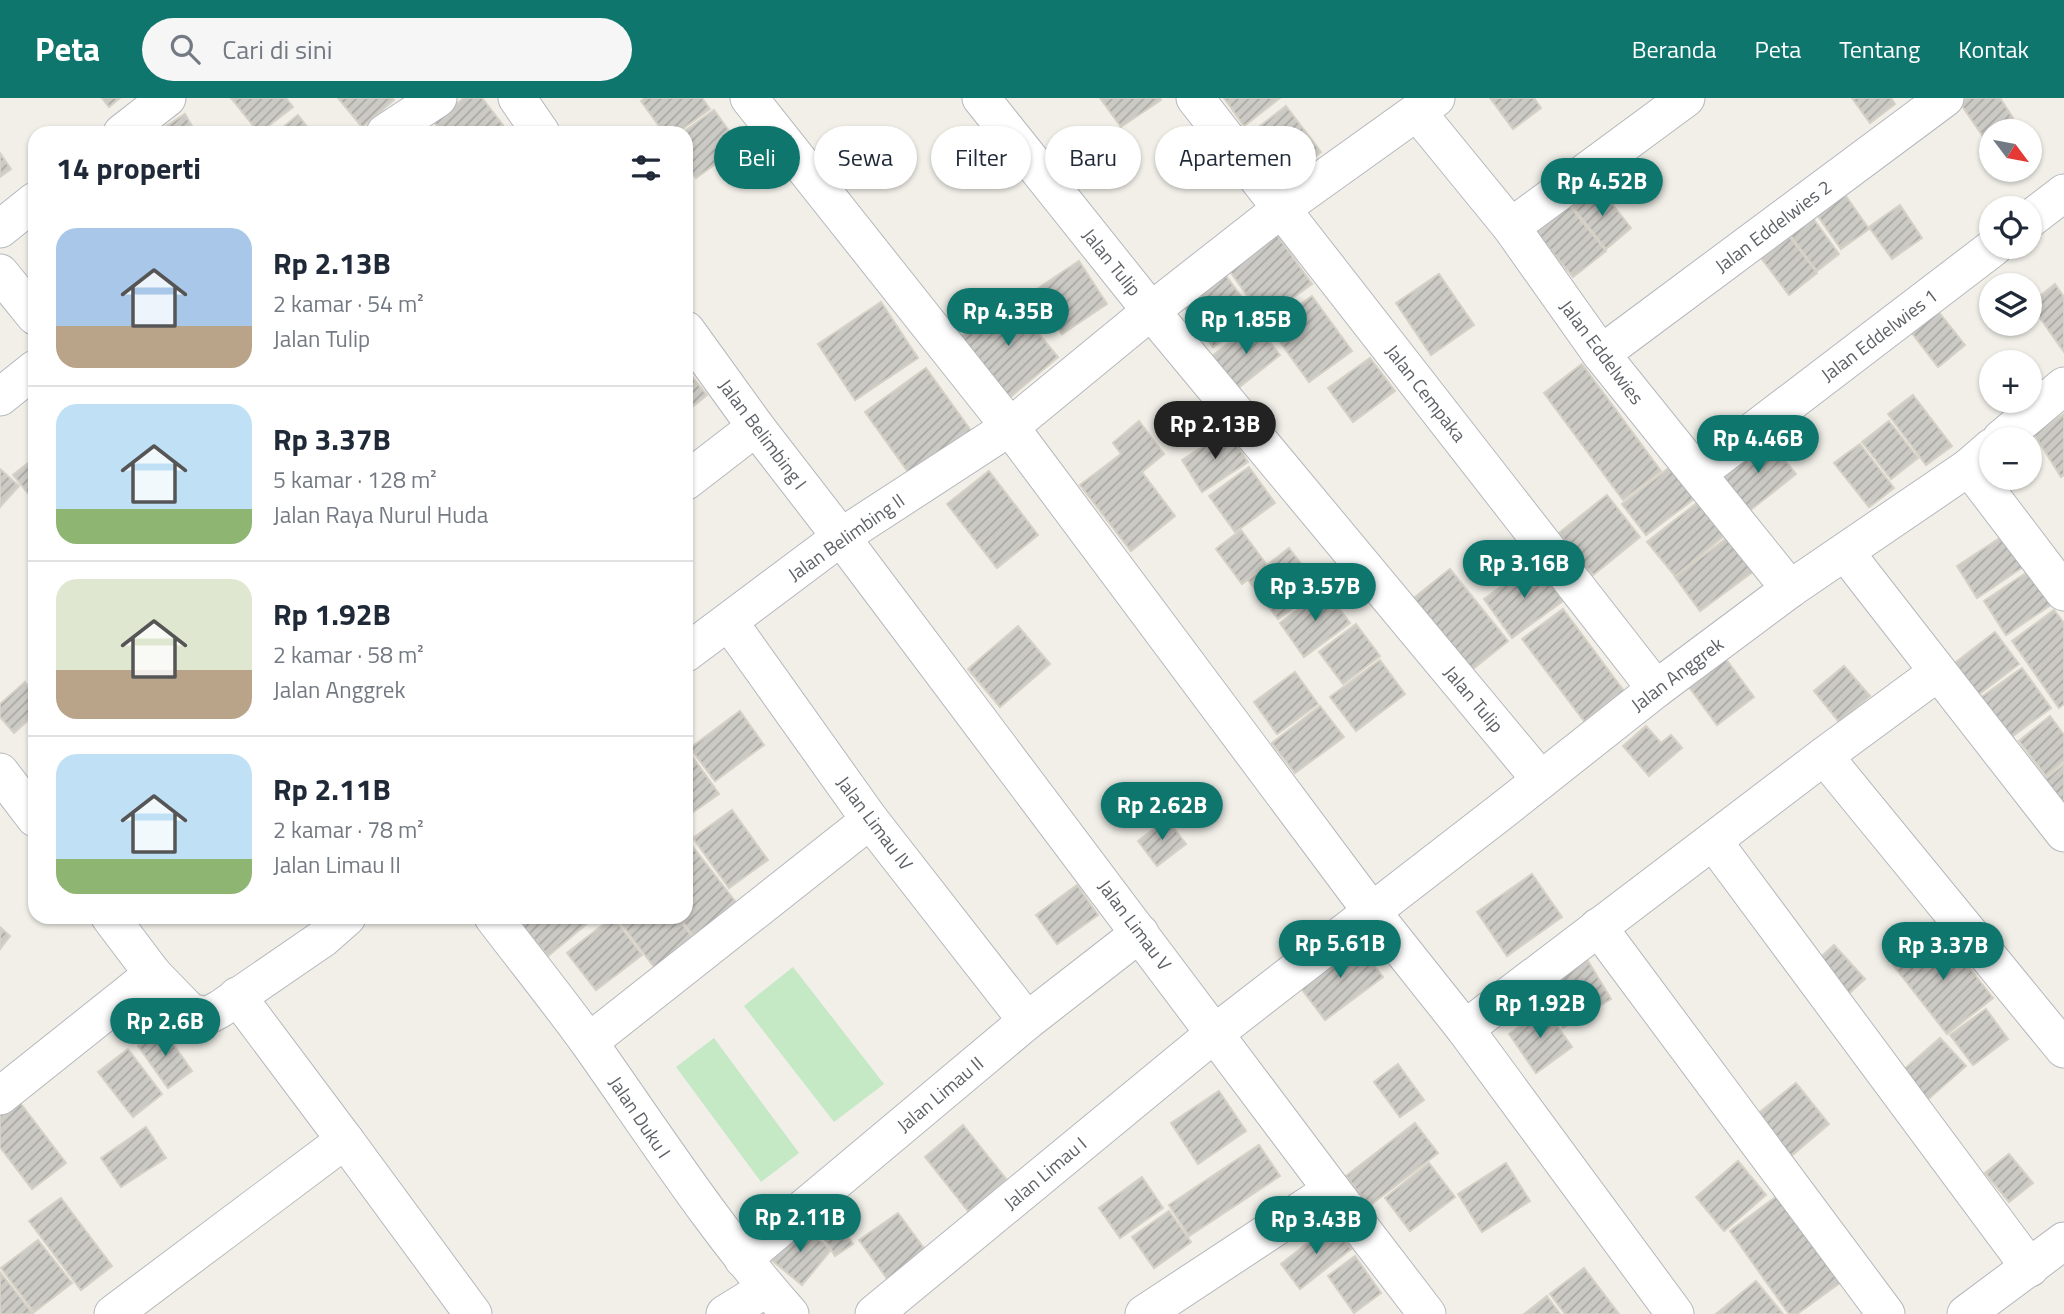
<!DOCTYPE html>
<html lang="id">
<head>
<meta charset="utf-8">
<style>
  :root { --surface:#fff; --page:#f6f6f7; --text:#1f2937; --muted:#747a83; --line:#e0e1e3; --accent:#0f766e }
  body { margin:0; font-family:"Titillium Web",sans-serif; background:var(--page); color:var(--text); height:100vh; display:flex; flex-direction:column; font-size:26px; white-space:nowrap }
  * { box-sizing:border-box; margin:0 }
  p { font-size:23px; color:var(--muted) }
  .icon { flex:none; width:38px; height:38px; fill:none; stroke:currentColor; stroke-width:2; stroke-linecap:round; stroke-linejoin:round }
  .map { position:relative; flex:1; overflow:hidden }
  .details { position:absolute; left:28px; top:28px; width:665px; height:798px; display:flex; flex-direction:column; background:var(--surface); border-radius:21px; box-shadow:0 2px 5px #0004 }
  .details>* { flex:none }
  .hud { position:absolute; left:714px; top:28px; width:665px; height:63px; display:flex; gap:14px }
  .needle { width:46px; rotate:122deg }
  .tools { position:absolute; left:1979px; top:21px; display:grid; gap:14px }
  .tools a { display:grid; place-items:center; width:63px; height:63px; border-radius:50%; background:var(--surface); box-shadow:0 2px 5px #0004; font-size:35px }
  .price { position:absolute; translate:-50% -60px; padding:0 16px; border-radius:24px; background:var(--accent); color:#fff; font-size:23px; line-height:46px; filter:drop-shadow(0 2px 4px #0008) }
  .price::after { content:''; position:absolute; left:50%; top:42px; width:21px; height:16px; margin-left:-10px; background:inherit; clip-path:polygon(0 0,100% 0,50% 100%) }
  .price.active { background:#222; color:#fff }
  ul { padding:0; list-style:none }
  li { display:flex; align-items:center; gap:21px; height:175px; padding:0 28px }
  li+li { border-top:2px solid var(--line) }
  li span { display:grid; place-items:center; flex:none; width:196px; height:140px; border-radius:21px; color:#555 }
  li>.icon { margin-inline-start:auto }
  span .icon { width:84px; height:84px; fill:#fffc; stroke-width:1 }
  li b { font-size:30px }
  h2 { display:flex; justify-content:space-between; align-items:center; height:84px; padding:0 28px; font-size:30px }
  .chip { padding:0 24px; border-radius:32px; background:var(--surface); box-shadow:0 2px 5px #0004; font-size:24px; line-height:63px }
  .chip.active { background:var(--accent); color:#fff }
  header { display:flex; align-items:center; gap:42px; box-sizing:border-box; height:98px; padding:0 35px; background:var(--accent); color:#fff }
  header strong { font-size:33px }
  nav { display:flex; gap:38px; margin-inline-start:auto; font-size:24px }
  .search { width:490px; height:63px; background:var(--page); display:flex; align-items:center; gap:18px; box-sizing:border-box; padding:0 24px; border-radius:38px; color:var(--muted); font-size:26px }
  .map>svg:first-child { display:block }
</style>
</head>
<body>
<header>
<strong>Peta</strong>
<div class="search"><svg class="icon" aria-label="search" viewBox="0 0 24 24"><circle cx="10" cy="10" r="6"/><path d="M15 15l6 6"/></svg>Cari di sini</div>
<nav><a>Beranda</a><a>Peta</a><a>Tentang</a><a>Kontak</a></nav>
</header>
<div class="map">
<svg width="2064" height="1216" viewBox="0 0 2064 1216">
  <defs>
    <pattern id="building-hatch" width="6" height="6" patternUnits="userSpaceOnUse" patternTransform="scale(1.75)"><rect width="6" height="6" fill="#cccac5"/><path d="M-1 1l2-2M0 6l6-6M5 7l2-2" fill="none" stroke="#a9a8a4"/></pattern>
  </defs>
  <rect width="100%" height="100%" fill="#f1efe8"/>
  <g fill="#c5e8c5">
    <path d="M793 869 884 986 834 1024 744 908Z"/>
    <path d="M714 940 799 1055 761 1084 676 969Z"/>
  </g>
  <g fill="url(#building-hatch)" stroke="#d6d1c6" stroke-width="2">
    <path d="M102 0H120L109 9Z"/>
    <path d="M231 0H286L293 9 259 35Z"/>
    <path d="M338 0H392L394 2 362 29Z"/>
    <path d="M464 0H482L503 27 493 35H442L434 24Z"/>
    <path d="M645 0H702L710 11 677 35H664L641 3Z"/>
    <path d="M1100 0H1160L1161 2 1121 29Z"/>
    <path d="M1224 0H1280L1244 28Z"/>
    <path d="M1490 0H1534L1541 10 1513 31Z"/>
    <path d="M1852 0H1891L1895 6 1870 25Z"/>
    <path d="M1967 0H2000L2013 20 1992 33 1984 40 1960 5Z"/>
    <path d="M1286 8 1321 54 1283 84 1247 38Z"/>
    <path d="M714 12 740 48 696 80 686 67V35H682Z"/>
    <path d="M185 16 196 35H155Z"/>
    <path d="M298 17 312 35H276Z"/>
    <path d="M0 55 11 71 0 79Z"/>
    <path d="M1598 88 1631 130 1606 151 1573 109Z"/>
    <path d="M1841 91 1869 131 1841 151 1813 111Z"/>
    <path d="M1569 107 1606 153 1573 179 1536 134Z"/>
    <path d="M1900 107 1922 140 1892 161 1869 129Z"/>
    <path d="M1807 112 1839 156 1817 173 1784 129Z"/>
    <path d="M1783 130 1817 175 1789 197 1755 152Z"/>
    <path d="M1277 137 1312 186 1264 221 1229 172Z"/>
    <path d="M1079 163 1107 206 1062 236 1034 193Z"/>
    <path d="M1224 175 1256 219 1213 249 1182 206Z"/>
    <path d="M1439 176 1474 227 1431 257 1396 205Z"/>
    <path d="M2055 186 2064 199V254L2030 206Z"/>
    <path d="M1312 198 1352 253 1309 284 1269 229Z"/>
    <path d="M1009 199 1058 259 1008 301 958 241Z"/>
    <path d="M881 204 918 260 855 302 818 246Z"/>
    <path d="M1938 213 1965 247 1938 269 1911 234Z"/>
    <path d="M1255 225 1280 257 1237 291 1212 258Z"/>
    <path d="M1370 260 1395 293 1353 324 1328 290Z"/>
    <path d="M1582 266 1661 373 1623 402 1544 295Z"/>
    <path d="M926 270 972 334 911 378 865 314Z"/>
    <path d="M686 271 707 297 686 314Z"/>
    <path d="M1913 297 1952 348 1926 367 1888 316Z"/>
    <path d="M2064 316V377L2061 379 2034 336Z"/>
    <path d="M1139 323 1164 356 1142 374 1175 418 1131 453 1080 387 1121 356 1113 345Z"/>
    <path d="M1889 323 1918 360 1891 381 1862 344Z"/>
    <path d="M1227 333 1248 364 1202 394 1182 362Z"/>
    <path d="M1768 341 1796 376 1748 414 1720 378Z"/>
    <path d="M1860 346 1894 390 1869 409 1834 365Z"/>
    <path d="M33 361 35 364V404L13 377Z"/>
    <path d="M1249 369 1275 405 1235 434 1209 398Z"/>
    <path d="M1670 369 1694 401 1646 437 1622 406Z"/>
    <path d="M0 371 19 388 0 409Z"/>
    <path d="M989 373 1038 437 997 470 947 406Z"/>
    <path d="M1607 397 1640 439 1593 477 1559 435Z"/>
    <path d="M1698 404 1725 437 1675 478 1647 444Z"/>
    <path d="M1241 432 1267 467 1242 486 1216 451Z"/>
    <path d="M1732 436 1758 470 1700 513 1675 479Z"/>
    <path d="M2003 438 2023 469 1977 500 1957 468Z"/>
    <path d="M1289 450 1320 490 1278 521 1248 482Z"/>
    <path d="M1535 464 1563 503 1512 540 1484 501Z"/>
    <path d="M1450 471 1508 543 1468 575 1409 504Z"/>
    <path d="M2029 473 2051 507 2006 537 1984 503Z"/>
    <path d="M1325 491 1350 525 1304 559 1280 525Z"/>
    <path d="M1563 511 1624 593 1584 623 1522 541Z"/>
    <path d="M2054 512 2064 525V606L2059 610 2012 543Z"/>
    <path d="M1356 526 1380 558 1343 586 1319 554Z"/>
    <path d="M1018 528 1050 566 1000 609 968 571Z"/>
    <path d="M1995 534 2019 566 1970 603 1947 571Z"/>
    <path d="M1723 557 1754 599 1717 627 1686 585Z"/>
    <path d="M1380 562 1405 596 1356 633 1330 599Z"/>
    <path d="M1844 568 1870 598 1839 624 1814 593Z"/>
    <path d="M2022 570 2051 610 2002 646 1973 605Z"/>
    <path d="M1295 574 1318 606 1277 636 1254 604Z"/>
    <path d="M25 584 35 596V616L14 635 0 619V606Z"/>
    <path d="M1320 608 1344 639 1295 675 1272 645Z"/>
    <path d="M740 613 764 647 715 683 690 650Z"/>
    <path d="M2050 618 2064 637V663L2046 678 2019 643Z"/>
    <path d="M1646 628 1661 645 1671 637 1682 650 1649 678 1623 648Z"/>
    <path d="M692 658 719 696 686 719V662Z"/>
    <path d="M2064 666V709L2043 683Z"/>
    <path d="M732 712 768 762 729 790 693 740Z"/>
    <path d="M1167 721 1186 746 1157 768 1138 743Z"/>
    <path d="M686 740 742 812 699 845 679 819H686Z"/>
    <path d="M1532 776 1562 819 1507 858 1477 814Z"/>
    <path d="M1077 787 1098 817 1057 846 1036 817Z"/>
    <path d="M515 819H595L548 858Z"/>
    <path d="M613 819 642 857 596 892 567 855Z"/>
    <path d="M616 819H677L696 844 658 874Z"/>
    <path d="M0 829 10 838 0 851Z"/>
    <path d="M1939 831 1993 900 1947 936 1893 867Z"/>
    <path d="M1355 842 1383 879 1325 922 1297 885Z"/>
    <path d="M1834 847 1865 881 1843 901 1812 867Z"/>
    <path d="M1585 858 1611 901 1563 930 1537 888Z"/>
    <path d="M1545 910 1572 949 1536 975 1509 936Z"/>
    <path d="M1986 911 2008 941 1973 967 1950 937Z"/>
    <path d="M162 930 192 973 168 990 138 948Z"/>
    <path d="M1940 940 1966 968 1926 1003 1901 974Z"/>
    <path d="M128 951 162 996 133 1019 98 974Z"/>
    <path d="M1398 966 1424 1002 1400 1019 1374 984Z"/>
    <path d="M1796 985 1829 1026 1790 1059 1755 1018Z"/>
    <path d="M1219 993 1246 1033 1198 1066 1171 1025Z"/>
    <path d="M18 1002 66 1065 32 1091 0 1049V1016Z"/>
    <path d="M1415 1025 1438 1055 1369 1108 1346 1078Z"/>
    <path d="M963 1027 1007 1082 968 1113 925 1059Z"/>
    <path d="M146 1029 166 1060 121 1089 101 1060Z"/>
    <path d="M1259 1047 1280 1078 1189 1138 1169 1107Z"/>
    <path d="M2009 1056 2033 1085 2009 1104 1985 1075Z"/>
    <path d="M1738 1063 1766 1097 1724 1133 1696 1099Z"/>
    <path d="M1429 1065 1455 1099 1410 1133 1385 1100Z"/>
    <path d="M1506 1065 1530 1103 1482 1134 1458 1096Z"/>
    <path d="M1142 1079 1163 1110 1120 1140 1099 1110Z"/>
    <path d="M1781 1095 1844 1182 1797 1216H1789L1730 1133Z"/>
    <path d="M61 1100 112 1168 81 1192 29 1123Z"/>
    <path d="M826 1105 853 1146 835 1158 809 1116Z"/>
    <path d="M1169 1113 1191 1144 1154 1170 1132 1139Z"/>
    <path d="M898 1115 929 1157 891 1186 859 1142Z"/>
    <path d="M798 1125 831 1152 802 1187 769 1160Z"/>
    <path d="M1332 1126 1351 1151 1300 1191 1281 1166Z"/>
    <path d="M38 1142 72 1185 34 1214 1 1170Z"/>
    <path d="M1355 1158 1381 1195 1354 1215 1328 1178Z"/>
    <path d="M1584 1170 1619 1216H1565L1550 1196Z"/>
    <path d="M0 1174 33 1216H0Z"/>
    <path d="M1756 1183 1783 1216H1716Z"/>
    <path d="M1547 1198 1560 1216H1524Z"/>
  </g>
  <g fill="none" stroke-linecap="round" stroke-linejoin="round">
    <defs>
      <g id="minor">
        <path d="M517 0 541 35"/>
        <path d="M749 0 1010 329 1372 814 1465 931 1675 1216"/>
        <path d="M981 0 1151 213 1541 682"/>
        <path d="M1195 0 1656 591"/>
        <path d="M1417 14 1511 129 1601 256 1790 491"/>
        <path d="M122 35 167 0"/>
        <path d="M385 35 438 0"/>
        <path d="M2030 121 2064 95"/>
        <path d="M1511 129 1686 0"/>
        <path d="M0 131 35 103"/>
        <path d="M0 175 35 218"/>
        <path d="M686 232 756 329 841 439 1332 1092 1427 1216"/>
        <path d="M1601 256 1945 0"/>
        <path d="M0 299 35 271"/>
        <path d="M2001 341 2064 288"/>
        <path d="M1969 369 2064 494"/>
        <path d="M1698 375 1994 149"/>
        <path d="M686 383 756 329"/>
        <path d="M1845 454 2064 735"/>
        <path d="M729 524 870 722 1027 923"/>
        <path d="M686 555 841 439 1010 329 1151 213 1281 111 1436 0"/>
        <path d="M1824 658 2064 951"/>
        <path d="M0 674 35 720"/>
        <path d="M1713 743 2030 1170"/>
        <path d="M110 819 153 876"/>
        <path d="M493 819C525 861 559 903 590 946 655 1038 715 1132 790 1216"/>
        <path d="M1598 829 1886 1216"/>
        <path d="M237 898 345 1042"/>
        <path d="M1465 931 1824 658 1938 574"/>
        <path d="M589 944 870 722"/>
        <path d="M0 998 153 876 190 914 207 918 220 911 322 841 347 819"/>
        <path d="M743 1161 1027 923 1140 835"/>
        <path d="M113 1216 345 1042 473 1216"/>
        <path d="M725 1216 767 1190"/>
        <path d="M874 1216 1215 935 1503 712 1656 591 1790 491 1969 369 1992 349"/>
        <path d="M1144 1216 1332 1092"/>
        <path d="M1966 1216 2064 1143"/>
      </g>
    </defs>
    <use href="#minor" stroke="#b5b8bc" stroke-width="39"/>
    <use href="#minor" stroke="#fff" stroke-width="37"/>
  </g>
  <g text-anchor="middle" stroke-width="5" stroke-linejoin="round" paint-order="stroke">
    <g font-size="19" fill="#5f6368" stroke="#fff">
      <text transform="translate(1773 128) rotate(-37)" y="7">Jalan Eddelwies 2</text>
      <text transform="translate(1112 164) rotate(51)" y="7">Jalan Tulip</text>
      <text transform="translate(1879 237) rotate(-37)" y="7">Jalan Eddelwies 1</text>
      <text transform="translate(1602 254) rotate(53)" y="7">Jalan Eddelwies</text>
      <text transform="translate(1426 295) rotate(52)" y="7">Jalan Cempaka</text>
      <text transform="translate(763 336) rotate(53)" y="7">Jalan Belimbing I</text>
      <text transform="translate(846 439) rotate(-35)" y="7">Jalan Belimbing II</text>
      <text transform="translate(1677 576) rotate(-37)" y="7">Jalan Anggrek</text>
      <text transform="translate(1474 601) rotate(50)" y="7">Jalan Tulip</text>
      <text transform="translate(875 725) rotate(53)" y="7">Jalan Limau IV</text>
      <text transform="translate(1135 827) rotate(53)" y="7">Jalan Limau V</text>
      <text transform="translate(940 996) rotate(-40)" y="7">Jalan Limau II</text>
      <text transform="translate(640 1019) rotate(56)" y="7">Jalan Duku I</text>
      <text transform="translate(1045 1075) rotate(-40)" y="7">Jalan Limau I</text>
    </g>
  </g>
</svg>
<div class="tools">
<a><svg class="needle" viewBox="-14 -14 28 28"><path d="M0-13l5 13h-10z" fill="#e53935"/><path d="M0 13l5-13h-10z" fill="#747a83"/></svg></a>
<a><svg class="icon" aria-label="locate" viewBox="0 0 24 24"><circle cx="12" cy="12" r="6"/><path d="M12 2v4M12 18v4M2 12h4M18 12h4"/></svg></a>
<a><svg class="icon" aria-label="layers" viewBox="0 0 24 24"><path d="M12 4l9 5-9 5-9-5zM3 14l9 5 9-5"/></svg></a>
<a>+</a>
<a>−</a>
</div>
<b class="price" style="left:1602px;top:120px">Rp 4.52B</b>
<b class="price" style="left:1008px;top:250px">Rp 4.35B</b>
<b class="price" style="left:1246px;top:258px">Rp 1.85B</b>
<b class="price active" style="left:1215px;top:363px">Rp 2.13B</b>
<b class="price" style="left:1758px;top:377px">Rp 4.46B</b>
<b class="price" style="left:1524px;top:502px">Rp 3.16B</b>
<b class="price" style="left:1315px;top:525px">Rp 3.57B</b>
<b class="price" style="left:1162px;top:744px">Rp 2.62B</b>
<b class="price" style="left:1340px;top:882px">Rp 5.61B</b>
<b class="price" style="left:1943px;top:884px">Rp 3.37B</b>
<b class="price" style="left:1540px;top:942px">Rp 1.92B</b>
<b class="price" style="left:165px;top:960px">Rp 2.6B</b>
<b class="price" style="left:800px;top:1156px">Rp 2.11B</b>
<b class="price" style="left:1316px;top:1158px">Rp 3.43B</b>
<div class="hud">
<a class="chip active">Beli</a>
<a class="chip">Sewa</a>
<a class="chip">Filter</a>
<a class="chip">Baru</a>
<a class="chip">Apartemen</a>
</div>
<section class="details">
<h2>14 properti<svg class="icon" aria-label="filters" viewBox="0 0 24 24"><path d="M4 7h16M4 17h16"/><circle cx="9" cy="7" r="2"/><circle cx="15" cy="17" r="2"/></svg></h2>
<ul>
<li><span style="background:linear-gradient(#a9c7e8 70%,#b9a48a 0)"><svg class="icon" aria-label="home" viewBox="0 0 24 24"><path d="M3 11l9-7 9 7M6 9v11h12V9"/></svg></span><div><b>Rp 2.13B</b><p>2 kamar · 54 m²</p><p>Jalan Tulip</p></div></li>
<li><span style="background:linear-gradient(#bfe0f5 75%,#8fb573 0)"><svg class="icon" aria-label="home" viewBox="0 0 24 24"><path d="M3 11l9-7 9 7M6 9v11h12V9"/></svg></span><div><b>Rp 3.37B</b><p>5 kamar · 128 m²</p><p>Jalan Raya Nurul Huda</p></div></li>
<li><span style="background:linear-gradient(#dfe7d0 65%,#b9a48a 0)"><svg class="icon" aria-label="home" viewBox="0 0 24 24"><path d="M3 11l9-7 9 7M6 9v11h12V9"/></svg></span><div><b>Rp 1.92B</b><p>2 kamar · 58 m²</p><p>Jalan Anggrek</p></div></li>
<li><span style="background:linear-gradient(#bfe0f5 75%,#8fb573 0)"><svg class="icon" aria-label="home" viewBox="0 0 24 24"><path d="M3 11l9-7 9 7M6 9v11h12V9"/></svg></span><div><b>Rp 2.11B</b><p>2 kamar · 78 m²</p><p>Jalan Limau II</p></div></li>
</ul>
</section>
</div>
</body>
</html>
